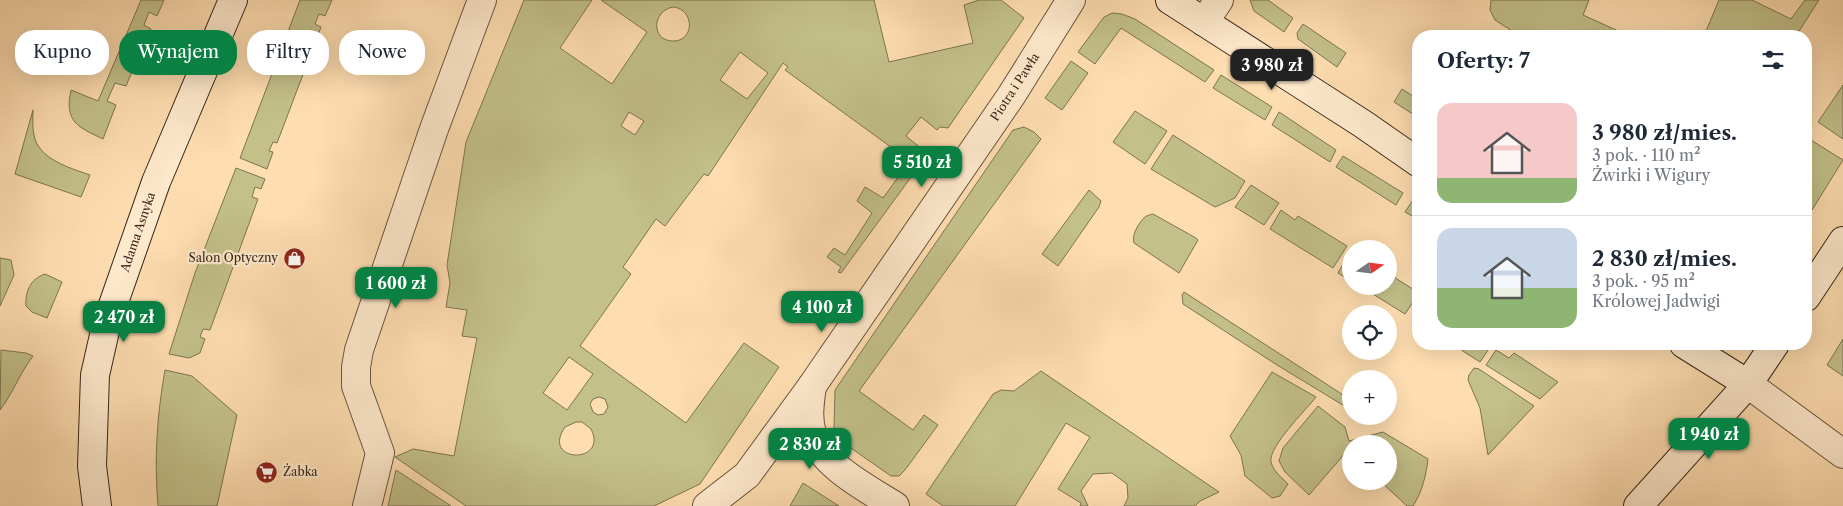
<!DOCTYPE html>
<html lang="pl">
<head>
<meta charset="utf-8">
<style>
  :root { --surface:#fff; --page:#f2f2f3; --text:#1f2937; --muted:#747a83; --line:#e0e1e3; --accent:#0b8043 }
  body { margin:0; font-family:"Libre Caslon Text",serif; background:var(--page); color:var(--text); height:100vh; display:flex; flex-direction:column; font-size:19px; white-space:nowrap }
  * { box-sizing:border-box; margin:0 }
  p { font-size:16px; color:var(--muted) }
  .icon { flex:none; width:28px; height:28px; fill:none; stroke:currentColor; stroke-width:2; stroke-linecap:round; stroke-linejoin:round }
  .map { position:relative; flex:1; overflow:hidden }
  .side { position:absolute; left:1412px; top:30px; width:400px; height:320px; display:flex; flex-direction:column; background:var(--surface); border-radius:20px; box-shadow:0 5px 20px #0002 }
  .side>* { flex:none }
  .hud { position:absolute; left:15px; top:30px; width:475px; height:45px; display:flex; gap:10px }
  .needle { width:32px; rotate:76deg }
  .controls { position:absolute; left:1342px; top:240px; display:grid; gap:10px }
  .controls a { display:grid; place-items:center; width:55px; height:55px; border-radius:50%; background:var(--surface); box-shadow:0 5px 20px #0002; font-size:25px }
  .price { position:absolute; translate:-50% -42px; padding:0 11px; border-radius:10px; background:var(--accent); color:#fff; font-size:16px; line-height:32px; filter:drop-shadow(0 1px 2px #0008) }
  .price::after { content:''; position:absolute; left:50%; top:30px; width:15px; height:11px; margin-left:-8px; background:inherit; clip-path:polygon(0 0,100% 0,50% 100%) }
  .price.selected { background:#222; color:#fff }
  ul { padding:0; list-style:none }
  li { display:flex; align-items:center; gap:15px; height:125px; padding:0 25px }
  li+li { border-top:1px solid var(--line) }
  li span { display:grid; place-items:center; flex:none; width:140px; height:100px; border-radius:15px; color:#555 }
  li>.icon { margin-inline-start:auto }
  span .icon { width:60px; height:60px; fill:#fffc; stroke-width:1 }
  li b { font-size:21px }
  h2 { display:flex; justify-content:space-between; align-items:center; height:60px; padding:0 25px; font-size:21px }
  .pill { padding:0 18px; border-radius:20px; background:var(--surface); box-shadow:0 5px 20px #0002; font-size:18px; line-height:45px }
  .pill.selected { background:var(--accent); color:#fff }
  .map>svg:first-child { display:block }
</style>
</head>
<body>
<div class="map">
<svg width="1843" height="506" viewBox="0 0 1843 506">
  <rect width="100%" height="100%" fill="#feddb0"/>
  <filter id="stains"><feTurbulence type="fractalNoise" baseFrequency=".004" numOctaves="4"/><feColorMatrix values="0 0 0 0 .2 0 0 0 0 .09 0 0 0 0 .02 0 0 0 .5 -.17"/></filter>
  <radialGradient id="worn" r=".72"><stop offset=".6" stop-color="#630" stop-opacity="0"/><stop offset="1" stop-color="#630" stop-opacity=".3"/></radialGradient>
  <g fill="#c3c089" stroke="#7d7452" fill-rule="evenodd">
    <path d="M141 0H164L157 16 149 12 144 25 151 29 142 51 131 47 124 63 134 67 126 86 115 83 107 101 116 105 103 139C78 127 64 122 71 90L98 101Z"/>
    <path d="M300 0H332L325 16 319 14 315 24 321 27 277 143 273 142 269 151 273 152 267 169 240 158Z"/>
    <path d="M524 0H592L560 48 612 84 647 32 601 0H874L889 62 973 43 964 5 979 0H1001L1024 18 948 128 940 127 937 130 921 117 906 136 922 149 917 157 922 162 841 273 838 272 841 267 827 257 834 248 845 255 872 213 857 201 865 187 883 198 910 161 785 70 788 67 783 63 708 176 704 174 665 226 656 219 623 267 631 274 580 346 686 423 744 343 779 367 700 484 654 506H466L395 457 413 449 454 456 477 338 462 336 467 310 446 307 450 283 447 265 466 142ZM673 7C695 9 695 42 672 41 651 40 652 11 673 7ZM740 52 768 73 747 99 720 80ZM629 112 644 121 635 135 621 126ZM569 357 593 374 567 410 543 393ZM599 397 605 399 608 407 604 414 598 415 593 412 590 404 593 399ZM576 422H582L591 429C609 465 540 463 565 427Z"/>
    <path d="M1250 0H1268L1293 18 1284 32 1254 11Z"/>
    <path d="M1491 0H1589L1583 15 1629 36H1520L1495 20 1490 10Z"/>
    <path d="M1719 0H1752L1791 19 1805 0H1819L1796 36H1704Z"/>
    <path d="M1112 13 1122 14 1135 19 1214 70 1205 82 1121 28 1095 64 1078 52 1104 17Z"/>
    <path d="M1303 24 1346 53 1337 67 1298 39 1297 33Z"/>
    <path d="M1071 61 1088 73 1062 110 1045 98Z"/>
    <path d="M1221 75 1272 107 1265 120 1213 88Z"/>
    <path d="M1843 85V139L1818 122Z"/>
    <path d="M1402 89 1419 100V118L1394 102Z"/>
    <path d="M33 110C33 118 32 127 34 135 38 159 70 168 90 175L81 197 15 174Z"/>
    <path d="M1135 111 1167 131 1145 164 1113 142Z"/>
    <path d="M1279 112 1336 150 1330 162 1272 125Z"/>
    <path d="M1024 127 1034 132 1041 139 859 391 913 430 924 415 938 425 905 470 899 476H891L838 439 834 428 835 390 1013 130Z"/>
    <path d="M1173 135 1245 181 1235 198 1215 207 1151 169Z"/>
    <path d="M1806 137 1843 160 1812 210 1806 206Z"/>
    <path d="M1343 156 1403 193 1396 205 1336 167Z"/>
    <path d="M236 168 265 179 261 189 255 187 252 197 258 199 210 330 203 329 200 337 205 339 200 353 189 358 169 354 195 273Z"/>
    <path d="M1251 185 1279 203 1264 225 1235 207Z"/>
    <path d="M1089 190 1101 201 1099 207 1058 266 1042 254Z"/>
    <path d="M1413 200 1419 204V220L1405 212Z"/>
    <path d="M1281 210 1295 220 1298 216 1347 246 1333 268 1270 229Z"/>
    <path d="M1153 214 1196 238 1198 240 1179 273 1134 243C1131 236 1139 222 1145 217 1146 216 1152 214 1153 214Z"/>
    <path d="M1348 255 1351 257V281L1338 273Z"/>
    <path d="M0 258 11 260 14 275 0 306Z"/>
    <path d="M45 274 62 282 47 318 32 312 26 306C25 292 30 279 45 274Z"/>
    <path d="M1389 274 1419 293 1405 314 1360 286H1389Z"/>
    <path d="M1184 292 1351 400V410L1277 365 1183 304 1182 295Z"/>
    <path d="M1843 339V376L1827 365Z"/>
    <path d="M1452 344H1492L1480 362Z"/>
    <path d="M1 350 26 353 33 356C20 373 13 393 0 410Z"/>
    <path d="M1496 350 1509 358 1514 353 1558 382 1540 399 1486 365Z"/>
    <path d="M1474 368 1479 369 1534 406 1488 455 1480 408 1468 380 1469 375Z"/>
    <path d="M165 370 192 376 237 415 217 506H158C154 460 157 415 165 370Z"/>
    <path d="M1041 371 1219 492 1200 501 1195 506H1124L1128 498 1127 484 1112 473 1093 474 1081 491 1088 506H1080L1081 503 1058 489 1090 437 1066 423 1015 506H943L926 494 993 394 1001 390 1014 391Z"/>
    <path d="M1272 372 1316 397C1306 410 1268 447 1271 462 1273 471 1282 478 1288 484L1280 496 1272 498 1245 476 1241 455 1230 436Z"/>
    <path d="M1318 406 1345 427 1349 441 1383 432 1428 459C1426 476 1422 492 1413 506H1407L1380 481H1389V444H1351V455L1347 451 1309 495 1285 472 1279 461 1283 448Z"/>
    <path d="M396 470 451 506H388Z"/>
    <path d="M803 483 839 506H790Z"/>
  </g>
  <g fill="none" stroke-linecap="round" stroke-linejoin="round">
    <defs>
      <g id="street">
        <path d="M1204 22 1219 0"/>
        <path d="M1748 384 1843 454"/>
        <path d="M812 386C810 401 807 418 812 433 821 465 868 489 895 506"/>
        <path d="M367 506 380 453 356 386V367L359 350 434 129 482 0"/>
        <path d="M707 506 747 475 812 386 1011 96 1071 0"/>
      </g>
      <g id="secondary">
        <path d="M1170 0 1363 124 1419 163"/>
        <path d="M1806 297 1843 241"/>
        <path d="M1684 344 1748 384"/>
        <path d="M97 506 92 466 95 375 107 322 156 182 233 0"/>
        <path d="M1638 506 1748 384 1775 344"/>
      </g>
    </defs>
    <use href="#street" stroke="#695440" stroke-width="30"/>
    <use href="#secondary" stroke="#37271b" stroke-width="30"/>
    <use href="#street" stroke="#fee9cc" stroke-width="28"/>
    <use href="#secondary" stroke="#fee9cc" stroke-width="28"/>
  </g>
  <defs>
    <symbol id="shop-disc" viewBox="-11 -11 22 22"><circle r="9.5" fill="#8f2418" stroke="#fee9cc"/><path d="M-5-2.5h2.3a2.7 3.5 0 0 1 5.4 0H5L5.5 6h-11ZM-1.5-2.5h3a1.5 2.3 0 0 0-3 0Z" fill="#fff"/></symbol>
    <symbol id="supermarket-disc" viewBox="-11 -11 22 22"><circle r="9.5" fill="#8f2418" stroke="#fee9cc"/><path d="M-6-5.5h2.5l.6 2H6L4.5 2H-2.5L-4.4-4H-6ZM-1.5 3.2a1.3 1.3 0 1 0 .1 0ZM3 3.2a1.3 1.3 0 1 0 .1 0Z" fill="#fff"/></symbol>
  </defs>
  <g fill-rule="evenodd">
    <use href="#shop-disc" x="282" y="246" width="25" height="25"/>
    <use href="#supermarket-disc" x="254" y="460" width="25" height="25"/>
  </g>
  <g text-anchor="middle" stroke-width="4.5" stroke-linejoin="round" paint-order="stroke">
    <g font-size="12" fill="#37271b" stroke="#fee9cc">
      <text transform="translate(1015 87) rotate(-57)" y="4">Piotra i Pawła</text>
      <text transform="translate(138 232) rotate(-71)" y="4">Adama Asnyka</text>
    </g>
    <g font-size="12" fill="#37271b" stroke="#fee9cc" text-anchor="end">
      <text x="278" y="262">Salon Optyczny</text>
      <text x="283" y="476" text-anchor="start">Żabka</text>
    </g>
  </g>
  <rect width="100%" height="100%" filter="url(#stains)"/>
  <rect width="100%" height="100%" fill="url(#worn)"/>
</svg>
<div class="controls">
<a><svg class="needle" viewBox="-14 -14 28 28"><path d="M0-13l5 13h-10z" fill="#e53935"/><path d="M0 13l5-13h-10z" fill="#747a83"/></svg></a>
<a><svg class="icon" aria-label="locate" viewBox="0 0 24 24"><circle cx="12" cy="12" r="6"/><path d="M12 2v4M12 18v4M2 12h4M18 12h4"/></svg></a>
<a>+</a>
<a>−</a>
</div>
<b class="price selected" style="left:1272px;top:91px">3 980 zł</b>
<b class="price" style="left:922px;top:188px">5 510 zł</b>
<b class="price" style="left:396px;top:309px">1 600 zł</b>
<b class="price" style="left:822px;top:333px">4 100 zł</b>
<b class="price" style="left:124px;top:343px">2 470 zł</b>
<b class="price" style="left:1709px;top:460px">1 940 zł</b>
<b class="price" style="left:810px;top:470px">2 830 zł</b>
<div class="hud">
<a class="pill">Kupno</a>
<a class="pill selected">Wynajem</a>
<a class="pill">Filtry</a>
<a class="pill">Nowe</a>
</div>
<section class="side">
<h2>Oferty: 7<svg class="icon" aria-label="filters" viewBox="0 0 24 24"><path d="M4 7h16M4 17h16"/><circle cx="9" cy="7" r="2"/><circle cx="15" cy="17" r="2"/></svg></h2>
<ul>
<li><span style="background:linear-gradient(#f6c9c9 75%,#8fb573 0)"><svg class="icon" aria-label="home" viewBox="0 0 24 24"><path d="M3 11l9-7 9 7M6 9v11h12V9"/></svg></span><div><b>3 980 zł/mies.</b><p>3 pok. · 110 m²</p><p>Żwirki i Wigury</p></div></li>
<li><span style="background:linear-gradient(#c9d6e8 60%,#8fb573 0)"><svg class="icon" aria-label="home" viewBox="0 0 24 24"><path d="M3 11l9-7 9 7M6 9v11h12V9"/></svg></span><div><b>2 830 zł/mies.</b><p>3 pok. · 95 m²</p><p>Królowej Jadwigi</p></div></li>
</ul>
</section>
</div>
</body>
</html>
